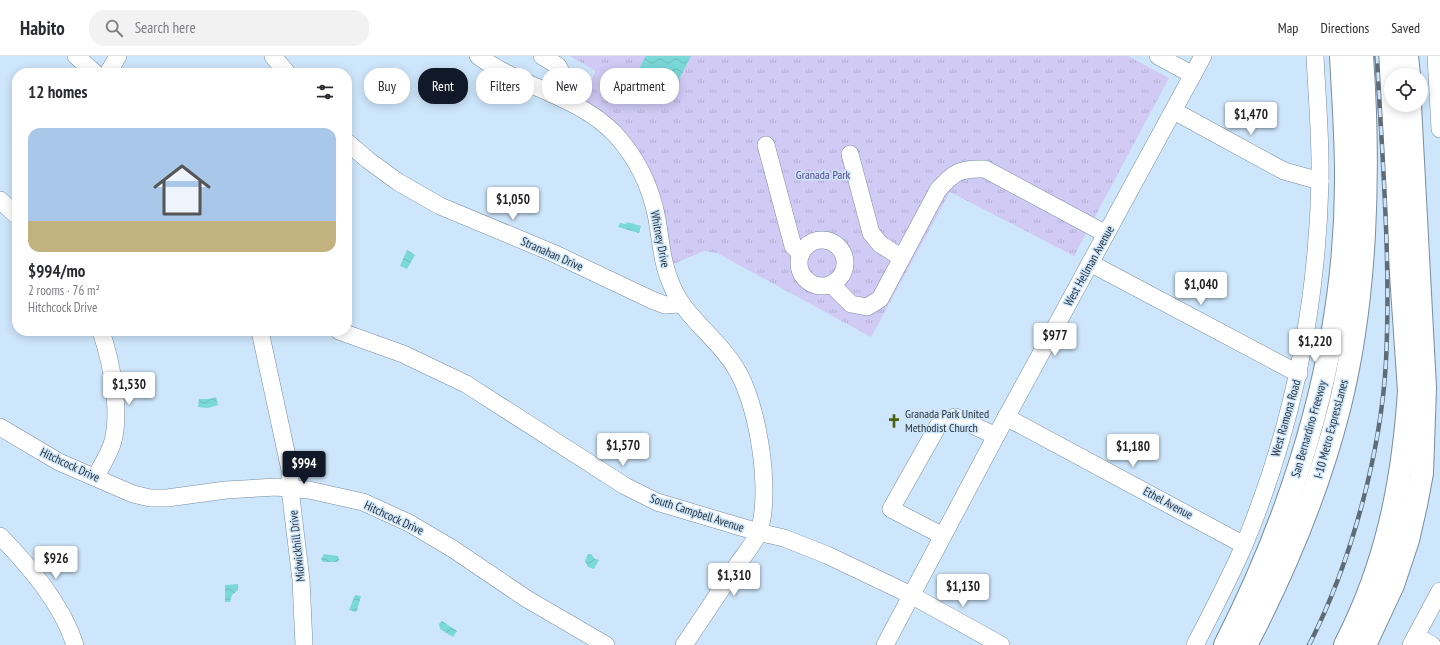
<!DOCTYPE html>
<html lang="en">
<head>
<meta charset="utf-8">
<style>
  :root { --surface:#fff; --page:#f2f2f3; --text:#2b2b33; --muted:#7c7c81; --line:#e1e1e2; --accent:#111827 }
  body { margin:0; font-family:"PT Sans Narrow",sans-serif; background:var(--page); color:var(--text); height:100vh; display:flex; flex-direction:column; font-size:15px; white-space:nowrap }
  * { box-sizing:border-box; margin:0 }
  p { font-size:13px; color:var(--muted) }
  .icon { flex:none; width:22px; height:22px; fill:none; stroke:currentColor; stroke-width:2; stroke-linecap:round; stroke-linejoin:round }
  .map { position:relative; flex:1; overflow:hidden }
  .sheet { position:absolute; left:12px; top:12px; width:340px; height:268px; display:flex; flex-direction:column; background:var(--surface); border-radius:16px; box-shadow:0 2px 10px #0003 }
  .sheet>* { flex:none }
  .banner { position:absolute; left:364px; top:12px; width:380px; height:36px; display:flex; gap:8px }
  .buttons { position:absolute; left:1384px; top:12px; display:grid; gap:8px }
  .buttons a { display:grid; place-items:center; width:44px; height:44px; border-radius:50%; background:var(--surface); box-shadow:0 2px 10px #0003; font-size:20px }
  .price { position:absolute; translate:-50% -34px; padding:0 9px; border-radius:4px; background:#fff; color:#222; font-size:13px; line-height:26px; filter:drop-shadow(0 1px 2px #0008) }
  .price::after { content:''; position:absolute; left:50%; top:24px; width:12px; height:9px; margin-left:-6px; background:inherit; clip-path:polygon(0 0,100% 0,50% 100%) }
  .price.current { background:var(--accent); color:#fff }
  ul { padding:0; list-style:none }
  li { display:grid; align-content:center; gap:8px; height:212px; padding:0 16px }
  li span { display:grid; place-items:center; height:124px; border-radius:12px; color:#555 }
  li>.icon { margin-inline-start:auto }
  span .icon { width:72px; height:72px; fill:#fffc; stroke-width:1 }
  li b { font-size:17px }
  h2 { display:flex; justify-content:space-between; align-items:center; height:48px; padding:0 16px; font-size:17px }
  .tag { padding:0 14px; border-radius:16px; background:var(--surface); box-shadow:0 2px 10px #0003; font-size:14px; line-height:36px }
  .tag.current { background:var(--accent); color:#fff }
  header { display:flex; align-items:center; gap:24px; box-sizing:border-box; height:56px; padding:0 20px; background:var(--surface); border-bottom:1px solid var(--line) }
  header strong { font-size:19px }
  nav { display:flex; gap:22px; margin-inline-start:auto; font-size:14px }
  .search { width:280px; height:36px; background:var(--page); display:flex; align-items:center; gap:10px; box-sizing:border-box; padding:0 14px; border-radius:16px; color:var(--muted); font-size:15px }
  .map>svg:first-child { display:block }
</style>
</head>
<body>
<header>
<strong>Habito</strong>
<div class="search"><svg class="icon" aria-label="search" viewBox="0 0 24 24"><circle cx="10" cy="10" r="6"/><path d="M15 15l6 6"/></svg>Search here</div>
<nav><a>Map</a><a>Directions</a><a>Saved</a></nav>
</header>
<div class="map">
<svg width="1440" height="589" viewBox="0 0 1440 589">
  <defs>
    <pattern id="grass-tufts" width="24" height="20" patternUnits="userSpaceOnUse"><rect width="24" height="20" fill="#d0caf4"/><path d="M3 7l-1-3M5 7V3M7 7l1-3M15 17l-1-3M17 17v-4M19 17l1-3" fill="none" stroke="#b3aed2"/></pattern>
    <pattern id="water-waves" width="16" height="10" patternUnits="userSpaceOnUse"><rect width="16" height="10" fill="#7ad8d8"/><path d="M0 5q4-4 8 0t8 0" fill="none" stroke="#6ababa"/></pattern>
  </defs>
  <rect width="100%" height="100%" fill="#cee6fb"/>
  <path fill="url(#grass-tufts)" d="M570 0H1128L1169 22 1074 200 950 136 871 281 717 197 704 195 671 209 660 140 580 43 596 15Z"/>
  <g fill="url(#water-waves)">
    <path d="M646 0H691L673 35 637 16Z"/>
    <path d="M627 166 641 170 639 177 618 171 620 167 626 168Z"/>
    <path d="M407 194 415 199 407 213 400 210Z"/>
    <path d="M216 341 218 349 208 352 198 351 199 343H209Z"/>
    <path d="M324 498 338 500 339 503 338 506H323L321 503Z"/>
    <path d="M588 498H591L595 503 599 504 594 513 588 511 585 505Z"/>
    <path d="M238 528V534L232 539 230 546H225V529Z"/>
    <path d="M355 539 361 540 357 555 355 556 349 554Z"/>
    <path d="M442 565 457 575 453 581 440 573 439 568Z"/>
  </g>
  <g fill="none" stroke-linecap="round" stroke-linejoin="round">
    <defs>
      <g id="minor">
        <path d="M76 0 95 17"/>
        <path d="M273 0 287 17"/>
        <path d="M478 0C522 32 577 39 615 78 636 101 651 131 657 163 661 186 662 208 672 230 686 263 717 281 735 311 758 346 772 435 759 475 755 487 744 499 737 509 720 536 702 562 684 589"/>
        <path d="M542 0 558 10 561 16 552 38"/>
        <path d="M1158 0 1193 19"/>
        <path d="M1436 0 1440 73"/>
        <path d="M108 17 118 0"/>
        <path d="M1174 55 1284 115 1320 125"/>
        <path d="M347 86 368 104 398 126 440 150 553 197 652 244 665 249 680 248"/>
        <path d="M766 89 793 190 801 198"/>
        <path d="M850 98 871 177 880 188 902 202"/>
        <path d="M0 144 17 160"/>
        <circle cx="822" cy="207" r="23"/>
        <path d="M1090 207 1299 318"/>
        <path d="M831 228 851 248 867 251 880 243 938 134C954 116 960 112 985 113L1106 178"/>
        <path d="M260 275 290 414V433L301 524 304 589"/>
        <path d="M339 275 403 298 466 328 625 430 657 446 758 476 784 482 827 499 911 539 1001 589"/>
        <path d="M1006 361 1244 489"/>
        <path d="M0 371 59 406 133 438 150 442H167L226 434 276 431 309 434 363 446 409 467 453 493 527 543 606 589"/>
        <path d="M96 421C101 410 110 397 113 385 121 353 111 305 101 275"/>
        <path d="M0 480C30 511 62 548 75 589"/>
        <path d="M943 480 891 453 939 368 955 361 996 380"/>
        <path d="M1416 580 1432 589"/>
        <path d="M885 589 996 380 1203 0"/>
        <path d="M1195 589C1212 556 1230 522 1245 487 1292 373 1317 250 1320 126 1321 84 1317 42 1315 0"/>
        <path d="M1411 589 1440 535"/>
      </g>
      <g id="highway">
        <path d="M1407 0 1409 19"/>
        <path d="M1225 589C1299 444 1347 283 1346 119 1346 80 1343 40 1341 0"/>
        <path d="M1246 589C1285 514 1318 436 1339 353 1367 243 1370 113 1362 0"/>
        <path d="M1345 589C1387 508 1403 425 1409 335L1386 0"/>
        <path d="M1365 589 1393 529 1408 484 1416 449 1422 417 1425 332 1410 49"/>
      </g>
    </defs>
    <use href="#minor" stroke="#778d9f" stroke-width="18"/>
    <use href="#highway" stroke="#778d9f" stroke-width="24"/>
    <use href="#minor" stroke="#fff" stroke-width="17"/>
    <use href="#highway" stroke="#fff" stroke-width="22"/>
    <defs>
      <path id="rail" d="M1309 589C1351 507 1381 397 1386 305 1391 203 1382 101 1377 0"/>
    </defs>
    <use href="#rail" stroke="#5e6c78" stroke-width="4.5"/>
    <use href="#rail" stroke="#cee6fb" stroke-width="3" stroke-dasharray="9" stroke-linecap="butt"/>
  </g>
  <defs>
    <symbol id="church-bare" viewBox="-9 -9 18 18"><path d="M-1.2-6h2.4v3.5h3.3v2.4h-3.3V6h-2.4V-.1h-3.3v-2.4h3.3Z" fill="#4e630e" stroke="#cee6fb" stroke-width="2.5" paint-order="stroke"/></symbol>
  </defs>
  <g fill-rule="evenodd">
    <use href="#church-bare" x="884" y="355" width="20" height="20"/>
  </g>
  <g text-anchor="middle" stroke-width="3" stroke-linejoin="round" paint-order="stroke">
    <g font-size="12" fill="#54428d" stroke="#cee6fb">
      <text x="823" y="123">Granada Park</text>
    </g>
    <g font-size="12" fill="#29333a" stroke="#cee6fb">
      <text transform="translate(660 183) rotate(79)" y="4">Whitney Drive</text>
      <text transform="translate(552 198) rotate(24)" y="4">Stranahan Drive</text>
      <text transform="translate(1089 210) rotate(-61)" y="4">West Hellman Avenue</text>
      <text transform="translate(1286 362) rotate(-74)" y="4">West Ramona Road</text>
      <text transform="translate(1309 373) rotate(-74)" y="4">San Bernardino Freeway</text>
      <text transform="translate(1331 373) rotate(-75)" y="4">I-10 Metro ExpressLanes</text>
      <text transform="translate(70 409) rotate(25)" y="4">Hitchcock Drive</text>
      <text transform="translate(1168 447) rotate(28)" y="4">Ethel Avenue</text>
      <text transform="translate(697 457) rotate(18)" y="4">South Campbell Avenue</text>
      <text transform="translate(394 462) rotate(25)" y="4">Hitchcock Drive</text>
      <text transform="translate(297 490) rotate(-96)" y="4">Midwickhill Drive</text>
    </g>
    <g font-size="12" fill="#29333a" stroke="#cee6fb" text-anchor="start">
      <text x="905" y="362">Granada Park United<tspan x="905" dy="14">Methodist Church</tspan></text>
    </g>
  </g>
</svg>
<div class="buttons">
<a><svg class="icon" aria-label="locate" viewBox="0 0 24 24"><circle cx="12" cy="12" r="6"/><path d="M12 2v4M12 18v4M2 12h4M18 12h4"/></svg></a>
</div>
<b class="price" style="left:1251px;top:80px">$1,470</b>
<b class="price" style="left:513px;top:165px">$1,050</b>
<b class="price" style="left:1201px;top:250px">$1,040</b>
<b class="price" style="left:1055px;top:301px">$977</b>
<b class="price" style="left:1315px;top:307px">$1,220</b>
<b class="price" style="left:129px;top:350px">$1,530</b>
<b class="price" style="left:623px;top:411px">$1,570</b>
<b class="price" style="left:1133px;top:412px">$1,180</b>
<b class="price current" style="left:304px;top:429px">$994</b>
<b class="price" style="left:56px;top:524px">$926</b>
<b class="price" style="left:734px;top:541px">$1,310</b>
<b class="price" style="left:963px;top:552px">$1,130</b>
<div class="banner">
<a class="tag">Buy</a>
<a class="tag current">Rent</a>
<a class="tag">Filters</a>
<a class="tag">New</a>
<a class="tag">Apartment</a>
</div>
<section class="sheet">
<h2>12 homes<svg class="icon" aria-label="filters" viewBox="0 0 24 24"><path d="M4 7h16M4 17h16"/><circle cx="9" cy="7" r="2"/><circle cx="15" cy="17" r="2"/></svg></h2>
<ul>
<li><span style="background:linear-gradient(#a9c7e8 75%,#c2b280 0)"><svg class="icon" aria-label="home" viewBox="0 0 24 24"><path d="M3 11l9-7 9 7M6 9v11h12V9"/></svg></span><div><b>$994/mo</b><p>2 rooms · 76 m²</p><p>Hitchcock Drive</p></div></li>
</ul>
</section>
</div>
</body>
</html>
